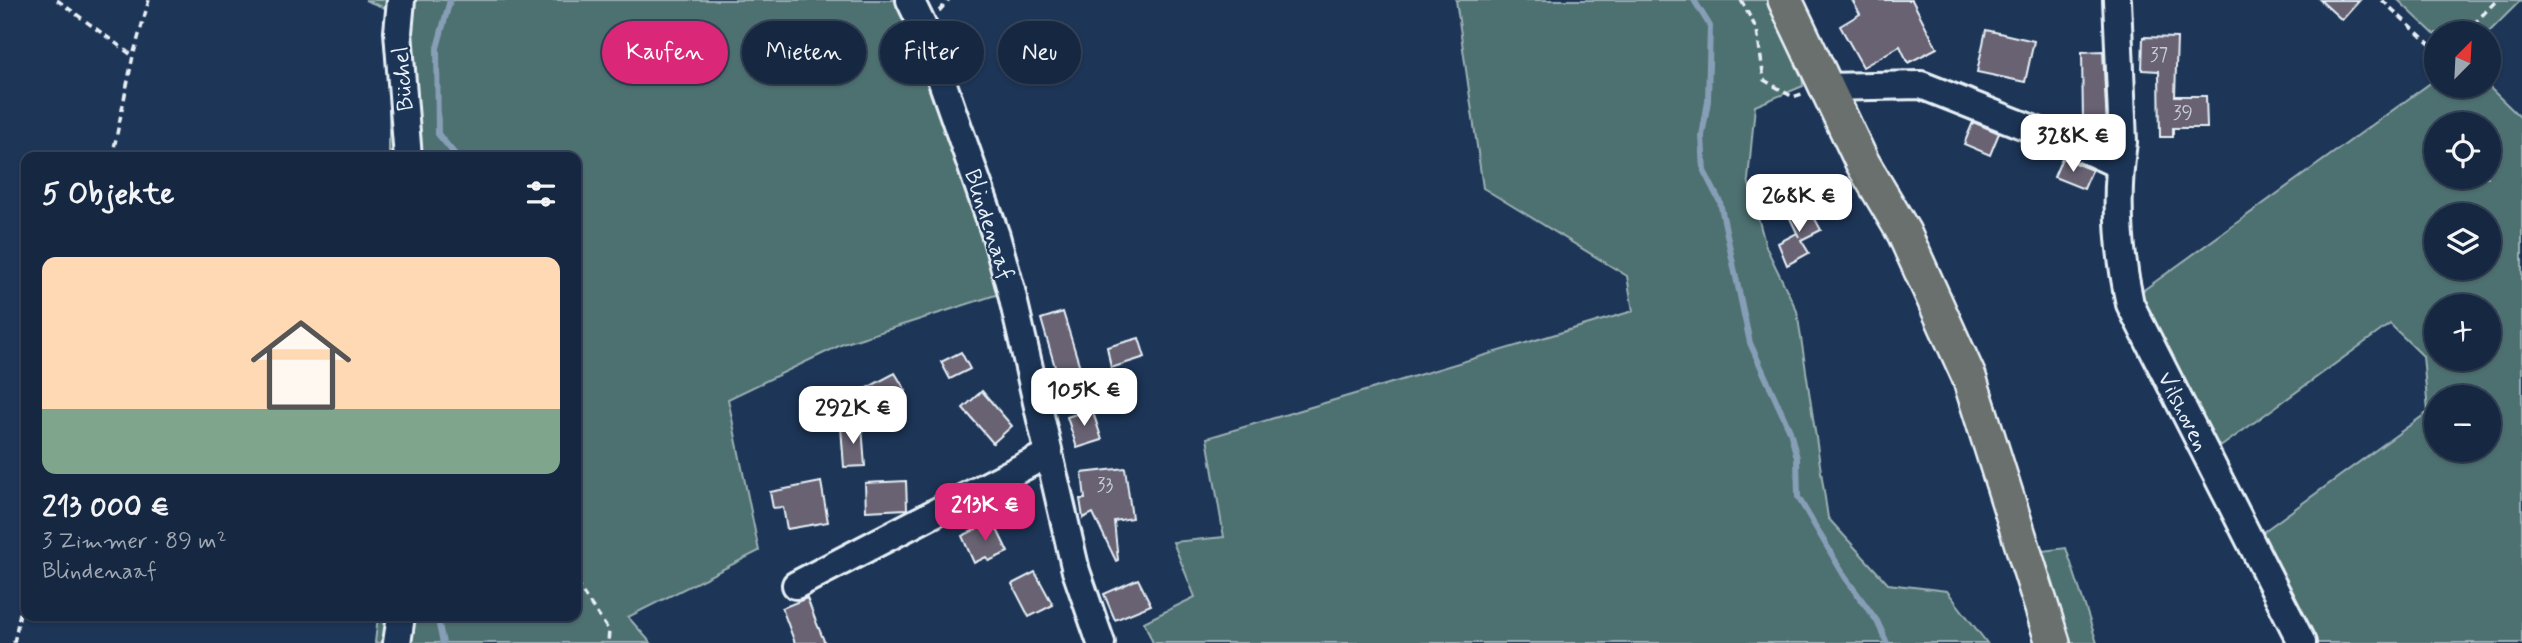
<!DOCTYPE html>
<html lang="de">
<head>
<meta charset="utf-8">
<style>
  :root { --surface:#162841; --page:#23344c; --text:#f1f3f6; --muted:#9ea6b1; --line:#35445a; --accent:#db2777 }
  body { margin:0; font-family:Mynerve,sans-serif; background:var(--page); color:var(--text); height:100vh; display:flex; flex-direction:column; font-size:26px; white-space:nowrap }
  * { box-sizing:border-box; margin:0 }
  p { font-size:23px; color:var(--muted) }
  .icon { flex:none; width:38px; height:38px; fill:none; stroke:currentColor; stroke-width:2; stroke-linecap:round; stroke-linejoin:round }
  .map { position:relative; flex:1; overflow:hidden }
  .side { position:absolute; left:21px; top:152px; width:560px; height:469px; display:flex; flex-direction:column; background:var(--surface); border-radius:14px; box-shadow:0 2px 5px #0004,0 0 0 2px var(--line) }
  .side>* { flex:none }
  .banner { position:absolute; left:602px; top:21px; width:665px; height:63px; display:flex; gap:14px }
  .needle { width:46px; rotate:24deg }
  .fabs { position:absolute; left:2424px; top:21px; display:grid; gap:14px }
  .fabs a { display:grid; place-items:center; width:77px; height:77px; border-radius:50%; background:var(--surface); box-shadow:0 2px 5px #0004,0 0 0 2px var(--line); font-size:35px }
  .price { position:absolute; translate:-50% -60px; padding:0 16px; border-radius:14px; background:#fff; color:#222; font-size:23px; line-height:46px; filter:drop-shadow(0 2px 4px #0008) }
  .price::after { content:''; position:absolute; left:50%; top:42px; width:21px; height:16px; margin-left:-10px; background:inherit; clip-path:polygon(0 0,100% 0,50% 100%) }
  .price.current { background:var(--accent); color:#fff }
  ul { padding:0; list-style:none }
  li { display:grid; align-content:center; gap:14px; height:371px; padding:0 21px }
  li span { display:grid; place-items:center; height:217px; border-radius:14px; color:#555 }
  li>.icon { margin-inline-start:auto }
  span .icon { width:126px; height:126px; fill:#fffc; stroke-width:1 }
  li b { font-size:30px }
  h2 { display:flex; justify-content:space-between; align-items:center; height:84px; padding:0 21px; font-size:30px }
  .tag { padding:0 24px; border-radius:32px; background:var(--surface); box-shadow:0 2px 5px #0004,0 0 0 2px var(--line); font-size:24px; line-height:63px }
  .tag.current { background:var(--accent); color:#fff }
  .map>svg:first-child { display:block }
</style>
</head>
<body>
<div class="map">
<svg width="2522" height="643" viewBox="0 0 2522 643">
  <rect width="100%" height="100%" fill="#1d3557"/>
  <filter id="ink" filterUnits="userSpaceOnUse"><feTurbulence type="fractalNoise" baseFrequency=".0143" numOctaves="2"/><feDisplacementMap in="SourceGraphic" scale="14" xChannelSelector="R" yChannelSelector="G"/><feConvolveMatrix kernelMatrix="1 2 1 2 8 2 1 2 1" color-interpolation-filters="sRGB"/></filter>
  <g filter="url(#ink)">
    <g fill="#4e6f6f" stroke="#9bb0b4" stroke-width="2" fill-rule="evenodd">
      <path d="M365 0H910L1011 290 843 344 728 399 759 551 628 617 651 643H375L378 616H576V158L389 157 390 10Z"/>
      <path d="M1456 0H1772L1801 63 1803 86 1755 106 1748 180 1766 247 1797 311 1828 518 1888 584 1947 591 1987 643H1153L1144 622 1195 597 1173 542 1224 537 1207 438 1633 311 1627 276 1483 188Z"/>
      <path d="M2398 0H2521L2488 33H2436V36Z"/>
      <path d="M2436 79V86H2488L2522 119V643H2309L2256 537 2428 412 2423 356 2390 324 2212 453 2134 297ZM2436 124H2488V177H2436ZM2436 215H2488V268H2436ZM2436 306H2488V359H2436ZM2436 397H2488V450H2436Z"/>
      <path d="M2066 548 2097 643H2060L2034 552Z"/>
    </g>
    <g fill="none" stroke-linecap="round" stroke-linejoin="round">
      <g stroke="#869eb6" stroke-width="6">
        <path d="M450 0 437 48 438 134 458 158"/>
        <path d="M1694 0 1710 26 1708 101 1702 136 1704 171 1720 202 1750 343 1790 431 1797 458 1798 497 1845 577 1877 621 1887 643"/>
        <path d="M437 616 443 643"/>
      </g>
    </g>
    <g fill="#676273" stroke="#e8f1f8" stroke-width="2">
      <path d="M1852 0H1912L1937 48 1908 63 1900 46 1863 67 1840 26 1860 14Z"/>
      <path d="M2320 0H2360L2342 20Z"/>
      <path d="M1986 30 2034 41 2025 82 1977 72Z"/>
      <path d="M2143 37 2177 38 2175 96H2206L2207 128H2173V137H2160L2159 71 2142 70Z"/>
      <path d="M2103 51 2107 127H2101L2083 121 2082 52Z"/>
      <path d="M1973 122 1999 133 1990 155 1964 144Z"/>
      <path d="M2062 158 2092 170 2084 189 2054 177Z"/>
      <path d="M1807 204 1821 230 1801 240 1809 253 1787 265 1778 243 1797 233 1799 237 1788 214Z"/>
      <path d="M1063 312 1083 377 1060 384 1041 319Z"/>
      <path d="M1139 338 1145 357 1111 368 1107 347Z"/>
      <path d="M961 352 970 369 950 379 941 362Z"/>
      <path d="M895 373 906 391 861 416 850 397Z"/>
      <path d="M982 391 1012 426 993 443 963 408Z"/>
      <path d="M1092 409 1102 440 1077 448 1067 417Z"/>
      <path d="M862 426 865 466 844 467 841 427Z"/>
      <path d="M1125 468 1132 518 1114 521 1118 560 1116 561 1093 513 1083 518 1080 499H1085L1082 473Z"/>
      <path d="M906 481 907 509 866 511 865 483Z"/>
      <path d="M821 482 828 522 787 529 783 507 773 508 770 492Z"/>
      <path d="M993 521 1008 552 989 561 986 557 974 563 962 536Z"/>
      <path d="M1035 572 1053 605 1029 617 1012 584Z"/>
      <path d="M1138 579 1151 605 1115 620 1104 594Z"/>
      <path d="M807 598 817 624 825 643H795L782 608Z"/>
    </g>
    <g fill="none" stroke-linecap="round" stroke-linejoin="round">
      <defs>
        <g id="minor">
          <path d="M401 0 398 32 408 158"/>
          <path d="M910 0 923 27 996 236 1011 290 1076 571 1101 643"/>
          <path d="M2117 0 2123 142C2115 197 2118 250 2130 304L2302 643"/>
          <path d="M1825 87 1921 85 2091 152 2119 165"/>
          <path d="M796 585 1048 454"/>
          <path d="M397 643 401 616"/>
        </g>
        <path id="major" d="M1785 0 1862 162 1904 233 1969 377 2053 643"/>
      </defs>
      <use href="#minor" stroke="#e8f1f8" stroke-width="32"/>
      <use href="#major" stroke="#e8f1f8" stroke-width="38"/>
      <g stroke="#e8f1f8" stroke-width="3.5" stroke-dasharray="7 5" stroke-linecap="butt">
        <path d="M57 0 133 56"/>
        <path d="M1741 0 1757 30 1764 80 1793 97 1802 94"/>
        <path d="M2382 0 2436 50"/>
        <path d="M939 11 949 0"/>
        <path d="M2465 33 2497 0"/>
        <path d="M112 158 133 56 149 0"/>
        <path d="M576 583 609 631 608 643"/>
        <path d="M14 643 26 582"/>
      </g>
      <use href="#minor" stroke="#1d3557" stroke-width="26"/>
      <use href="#major" stroke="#6a706d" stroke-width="33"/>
    </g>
  </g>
  <g text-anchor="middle" stroke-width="5" stroke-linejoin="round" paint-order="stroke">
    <g font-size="19" fill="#c8cdd7">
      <text x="2159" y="61">37</text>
      <text x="2183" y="119">39</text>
      <text x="1105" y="491">33</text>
    </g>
    <g font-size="23" fill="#e8f1f8" stroke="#1d3557">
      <text transform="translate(402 79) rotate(-95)" y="8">Büchel</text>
      <text transform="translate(990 224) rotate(72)" y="8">Blindenaaf</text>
      <text transform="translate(2184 411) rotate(63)" y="8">Vilshoven</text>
    </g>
  </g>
</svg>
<div class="fabs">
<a><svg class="needle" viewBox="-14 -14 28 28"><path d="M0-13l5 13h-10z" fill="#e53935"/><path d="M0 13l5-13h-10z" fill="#9ea6b1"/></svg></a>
<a><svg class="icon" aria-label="locate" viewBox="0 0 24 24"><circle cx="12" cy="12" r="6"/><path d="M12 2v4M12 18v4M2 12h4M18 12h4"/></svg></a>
<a><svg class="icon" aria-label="layers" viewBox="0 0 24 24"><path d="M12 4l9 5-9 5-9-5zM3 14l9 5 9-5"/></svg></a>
<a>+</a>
<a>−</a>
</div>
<b class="price" style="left:2073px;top:174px">328K €</b>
<b class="price" style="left:1799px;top:234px">268K €</b>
<b class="price" style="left:1084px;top:428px">105K €</b>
<b class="price" style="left:853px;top:446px">292K €</b>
<b class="price current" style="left:985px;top:543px">213K €</b>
<div class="banner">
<a class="tag current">Kaufen</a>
<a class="tag">Mieten</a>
<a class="tag">Filter</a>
<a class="tag">Neu</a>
</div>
<section class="side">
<h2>5 Objekte<svg class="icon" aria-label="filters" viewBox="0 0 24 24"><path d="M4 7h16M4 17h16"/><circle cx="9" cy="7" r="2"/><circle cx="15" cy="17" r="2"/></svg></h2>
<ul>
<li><span style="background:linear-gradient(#ffd9b3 70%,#7fa58c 0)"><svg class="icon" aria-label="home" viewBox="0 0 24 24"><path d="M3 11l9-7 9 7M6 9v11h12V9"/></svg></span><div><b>213 000 €</b><p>3 Zimmer · 89 m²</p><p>Blindenaaf</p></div></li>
</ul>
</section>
</div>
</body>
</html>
